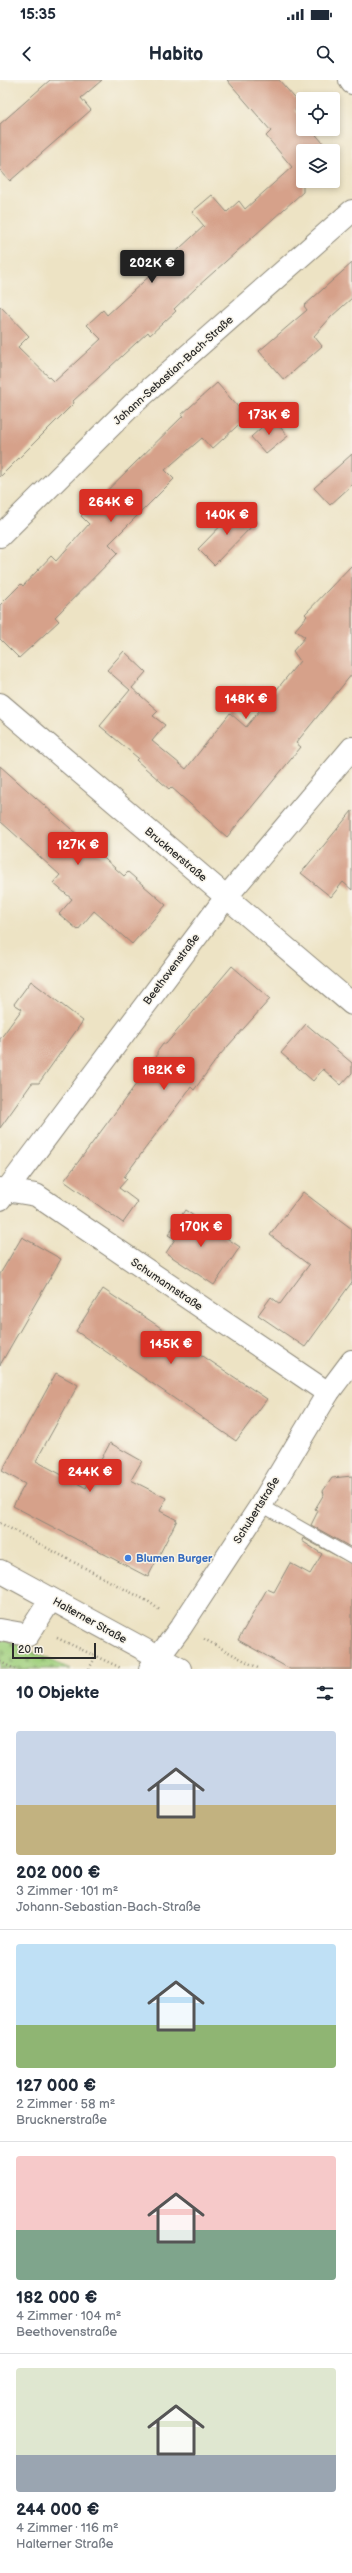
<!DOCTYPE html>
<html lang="de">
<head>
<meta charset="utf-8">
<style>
  :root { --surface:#fff; --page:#f2f2f3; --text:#1f2937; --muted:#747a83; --line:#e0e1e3; --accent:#d93025 }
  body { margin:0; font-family:"Balsamiq Sans",sans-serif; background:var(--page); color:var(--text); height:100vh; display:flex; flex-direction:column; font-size:15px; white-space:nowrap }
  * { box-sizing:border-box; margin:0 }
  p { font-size:13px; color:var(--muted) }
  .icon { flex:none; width:22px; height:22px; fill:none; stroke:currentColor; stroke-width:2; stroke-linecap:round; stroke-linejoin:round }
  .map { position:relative; height:1589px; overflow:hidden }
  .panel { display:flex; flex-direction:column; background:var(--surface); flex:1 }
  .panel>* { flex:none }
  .fabs { position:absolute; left:296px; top:12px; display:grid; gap:8px }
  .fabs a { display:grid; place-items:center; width:44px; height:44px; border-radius:4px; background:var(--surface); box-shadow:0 2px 6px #0003; font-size:20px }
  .scale { position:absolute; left:12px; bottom:10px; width:84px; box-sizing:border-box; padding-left:4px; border:2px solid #2b2b2b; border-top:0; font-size:11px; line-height:14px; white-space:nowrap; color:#2b2b2b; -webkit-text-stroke:3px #f7f3e8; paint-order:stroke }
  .price { position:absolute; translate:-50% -34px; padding:0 9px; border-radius:4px; background:var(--accent); color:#fff; font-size:13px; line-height:26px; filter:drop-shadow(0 1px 2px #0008) }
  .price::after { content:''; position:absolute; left:50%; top:24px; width:12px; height:9px; margin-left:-6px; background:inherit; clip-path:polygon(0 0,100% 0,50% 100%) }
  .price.current { background:#222; color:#fff }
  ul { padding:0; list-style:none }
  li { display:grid; align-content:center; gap:8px; height:212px; padding:0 16px }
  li+li { border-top:1px solid var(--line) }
  li span { display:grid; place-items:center; height:124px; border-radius:4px; color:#555 }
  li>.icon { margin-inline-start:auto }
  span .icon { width:72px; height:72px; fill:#fffc; stroke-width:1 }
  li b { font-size:17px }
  h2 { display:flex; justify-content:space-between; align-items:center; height:48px; padding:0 16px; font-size:17px }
  .status { display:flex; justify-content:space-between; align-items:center; height:28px; padding:0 20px; background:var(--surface); direction:ltr }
  .status svg { height:11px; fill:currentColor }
  header { display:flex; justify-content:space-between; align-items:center; height:52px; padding:0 16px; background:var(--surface); font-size:18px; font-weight:600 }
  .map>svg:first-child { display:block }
</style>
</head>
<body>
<div class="status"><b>15:35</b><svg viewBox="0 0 49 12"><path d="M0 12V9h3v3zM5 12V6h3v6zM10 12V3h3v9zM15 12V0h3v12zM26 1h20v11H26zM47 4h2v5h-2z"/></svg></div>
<header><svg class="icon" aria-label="back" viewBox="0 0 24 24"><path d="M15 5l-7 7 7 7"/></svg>Habito<svg class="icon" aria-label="search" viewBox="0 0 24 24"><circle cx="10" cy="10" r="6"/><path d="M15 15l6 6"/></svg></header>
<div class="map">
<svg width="352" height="1589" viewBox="0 0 352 1589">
  <defs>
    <pattern id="cemetery-stones" width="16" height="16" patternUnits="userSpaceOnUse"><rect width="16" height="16" fill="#a0d07e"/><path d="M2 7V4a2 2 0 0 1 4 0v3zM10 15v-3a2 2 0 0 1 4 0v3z" fill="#8ab36d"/></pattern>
  </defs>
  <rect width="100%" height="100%" fill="#f7f3e8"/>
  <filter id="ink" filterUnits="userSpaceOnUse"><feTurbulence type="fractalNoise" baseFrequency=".025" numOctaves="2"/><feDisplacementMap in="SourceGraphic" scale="8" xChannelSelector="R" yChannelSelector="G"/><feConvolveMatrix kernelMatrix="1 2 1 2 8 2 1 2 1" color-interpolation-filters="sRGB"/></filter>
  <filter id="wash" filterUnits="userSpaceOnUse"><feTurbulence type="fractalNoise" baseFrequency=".012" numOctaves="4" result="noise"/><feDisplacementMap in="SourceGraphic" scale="16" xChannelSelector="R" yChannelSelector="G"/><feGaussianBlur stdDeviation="0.9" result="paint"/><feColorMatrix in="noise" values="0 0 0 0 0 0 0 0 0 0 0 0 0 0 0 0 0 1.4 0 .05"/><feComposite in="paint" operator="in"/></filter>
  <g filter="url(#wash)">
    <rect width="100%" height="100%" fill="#ede3c4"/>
    <path fill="url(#cemetery-stones)" stroke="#667e54" d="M0 1559 7 1560 70 1589H0Z"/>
    <g id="blocks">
      <g fill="#d6a18a">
        <path d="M50 0H102L81 18 91 30 10 101 0 90V44Z"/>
        <path d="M227 0H279L301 25 295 30 303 40V49H311L330 71H303V112L196 208 174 229 176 231 150 255 148 252 73 321 74 323 0 397V226L29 256 18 267 54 302 101 259 87 245 103 230 107 235 204 146 192 132 212 115 227 132 239 121 245 129 292 87 266 56 271 51Z"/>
        <path d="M352 183V218L332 236 314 256 322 266 284 300 259 271 307 230 304 226Z"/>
        <path d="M217 303 247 337 212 369 202 358 165 390 174 399 109 464 118 473 55 537 59 541 19 578 0 559V525L21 504 23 506 51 476 56 481 89 444 81 436 183 336 181 335Z"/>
        <path d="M272 338 288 356 266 374 251 357Z"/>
        <path d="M352 374V405L330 425 314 408Z"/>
        <path d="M240 426 256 442 214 485 198 469Z"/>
        <path d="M352 485V594L296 663 301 667 227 757 171 707 169 709 136 680 138 678 100 646 130 610 107 590 124 571 146 592 132 608 158 631 153 636 165 645 152 661 186 689 230 633 246 647 300 581 293 571 305 557 295 550 307 536 305 534Z"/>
        <path d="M0 686 124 796 128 792 166 825 132 864 94 831 78 850 59 834 72 819 53 803 60 795 0 741Z"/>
        <path d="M352 731V810L343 802 331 817 301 793Z"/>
        <path d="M232 886 270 919 219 976 194 1010 191 1007 124 1097 127 1099 119 1108 138 1122 123 1143 64 1101 157 976V972L163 964H166Z"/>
        <path d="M31 901 83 941 39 1003H32L0 1048V959L22 929 14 924Z"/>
        <path d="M306 944 352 983V993L341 1005 323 989 313 1001 281 973Z"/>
        <path d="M303 1112 352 1149V1202L305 1267 258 1235 271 1217 280 1224 309 1185 270 1155Z"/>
        <path d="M185 1130 240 1167 214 1205 166 1173 175 1159 168 1155Z"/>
        <path d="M22 1157 61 1179 0 1285V1194Z"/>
        <path d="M103 1209 267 1319 236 1361 76 1251Z"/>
        <path d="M56 1293 78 1305 36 1381 86 1408 110 1363 142 1381 131 1400 166 1418 160 1431 177 1440 148 1497 13 1426 25 1404 2 1391Z"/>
        <path d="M352 1396V1468L311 1445 318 1431 315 1429 324 1414 323 1411 332 1398Z"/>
        <path d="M303 1458 352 1484V1589H290L238 1560 267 1509 274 1512 290 1483 310 1494 322 1474 302 1461Z"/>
      </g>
    </g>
  </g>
  <g filter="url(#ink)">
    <use href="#blocks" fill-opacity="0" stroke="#8c8778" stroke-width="1"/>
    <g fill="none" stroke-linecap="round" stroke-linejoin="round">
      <defs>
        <path id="lane" d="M261 1425 352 1477"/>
        <g id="street">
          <path d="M350 0 352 3"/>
          <path d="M0 456 134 323 352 131"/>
          <path d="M0 624 352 924"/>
          <path d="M0 1109 36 1115 328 1313"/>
          <path d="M0 1119 227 816 352 668"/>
          <path d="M0 1550 28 1555 51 1519"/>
          <path d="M150 1589 181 1547 261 1425 328 1313 352 1281"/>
        </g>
        <path id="secondary" d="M0 1491 180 1589"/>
      </defs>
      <use href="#lane" stroke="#8c8778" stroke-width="14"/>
      <use href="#street" stroke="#8c8778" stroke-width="24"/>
      <use href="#secondary" stroke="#8c8778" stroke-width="24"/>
      <g stroke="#8c8778" stroke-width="2.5" stroke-dasharray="1 3" stroke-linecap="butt">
        <path d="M0 1443 149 1522 161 1531"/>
        <path d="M57 1558 121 1588"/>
        <path d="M204 1559 260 1589"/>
        <path d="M0 1582 15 1589"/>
        <path d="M89 1589 96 1576"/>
      </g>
      <use href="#lane" stroke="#fff" stroke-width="12"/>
      <use href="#street" stroke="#fff" stroke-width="22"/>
      <use href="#secondary" stroke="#fff" stroke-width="22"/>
    </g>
  </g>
  <circle fill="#3f7fe0" stroke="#f7f3e8" stroke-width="1.5" cx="128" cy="1478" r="4"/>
  <g text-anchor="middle" stroke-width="3" stroke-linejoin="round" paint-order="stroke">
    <g font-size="11" fill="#2b2b2b" stroke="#f7f3e8">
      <text transform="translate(173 290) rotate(-42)" y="4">Johann-Sebastian-Bach-Straße</text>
      <text transform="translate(176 774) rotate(40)" y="4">Brucknerstraße</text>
      <text transform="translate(171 889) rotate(-53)" y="4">Beethovenstraße</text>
      <text transform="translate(167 1204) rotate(34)" y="4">Schumannstraße</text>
      <text transform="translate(256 1430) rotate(-58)" y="4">Schubertstraße</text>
      <text transform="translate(90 1540) rotate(29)" y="4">Halterner Straße</text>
    </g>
    <g font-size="11" font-weight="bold" fill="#366cbe" stroke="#f7f3e8" text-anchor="start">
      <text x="136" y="1482">Blumen Burger</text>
    </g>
  </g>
</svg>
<div class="fabs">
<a><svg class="icon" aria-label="locate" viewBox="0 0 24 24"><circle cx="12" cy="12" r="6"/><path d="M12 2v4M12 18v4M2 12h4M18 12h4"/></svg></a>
<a><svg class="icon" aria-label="layers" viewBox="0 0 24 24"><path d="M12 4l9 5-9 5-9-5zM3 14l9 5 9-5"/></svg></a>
</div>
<div class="scale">20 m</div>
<b class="price current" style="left:152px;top:204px">202K €</b>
<b class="price" style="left:269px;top:356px">173K €</b>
<b class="price" style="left:111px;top:443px">264K €</b>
<b class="price" style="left:227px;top:456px">140K €</b>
<b class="price" style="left:246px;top:640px">148K €</b>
<b class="price" style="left:78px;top:786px">127K €</b>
<b class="price" style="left:164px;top:1011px">182K €</b>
<b class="price" style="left:201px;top:1168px">170K €</b>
<b class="price" style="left:171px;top:1285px">145K €</b>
<b class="price" style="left:90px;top:1413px">244K €</b>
</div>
<section class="panel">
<h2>10 Objekte<svg class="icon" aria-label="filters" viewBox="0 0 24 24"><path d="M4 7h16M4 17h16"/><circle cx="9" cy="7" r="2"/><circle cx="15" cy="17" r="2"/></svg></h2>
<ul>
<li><span style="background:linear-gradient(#c9d6e8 60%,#c2b280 0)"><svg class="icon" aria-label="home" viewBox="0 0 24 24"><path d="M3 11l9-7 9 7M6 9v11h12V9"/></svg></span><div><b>202 000 €</b><p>3 Zimmer · 101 m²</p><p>Johann-Sebastian-Bach-Straße</p></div></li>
<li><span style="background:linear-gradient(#bfe0f5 65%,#8fb573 0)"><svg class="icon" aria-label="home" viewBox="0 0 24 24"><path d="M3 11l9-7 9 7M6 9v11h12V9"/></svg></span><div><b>127 000 €</b><p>2 Zimmer · 58 m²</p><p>Brucknerstraße</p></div></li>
<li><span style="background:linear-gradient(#f6c9c9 60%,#7fa58c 0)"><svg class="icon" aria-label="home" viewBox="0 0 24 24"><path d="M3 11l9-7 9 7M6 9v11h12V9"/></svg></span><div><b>182 000 €</b><p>4 Zimmer · 104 m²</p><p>Beethovenstraße</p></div></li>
<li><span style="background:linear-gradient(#dfe7d0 70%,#9aa5b1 0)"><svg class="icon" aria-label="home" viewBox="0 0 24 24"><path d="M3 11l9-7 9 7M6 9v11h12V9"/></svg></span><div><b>244 000 €</b><p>4 Zimmer · 116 m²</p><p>Halterner Straße</p></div></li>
</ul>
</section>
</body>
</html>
